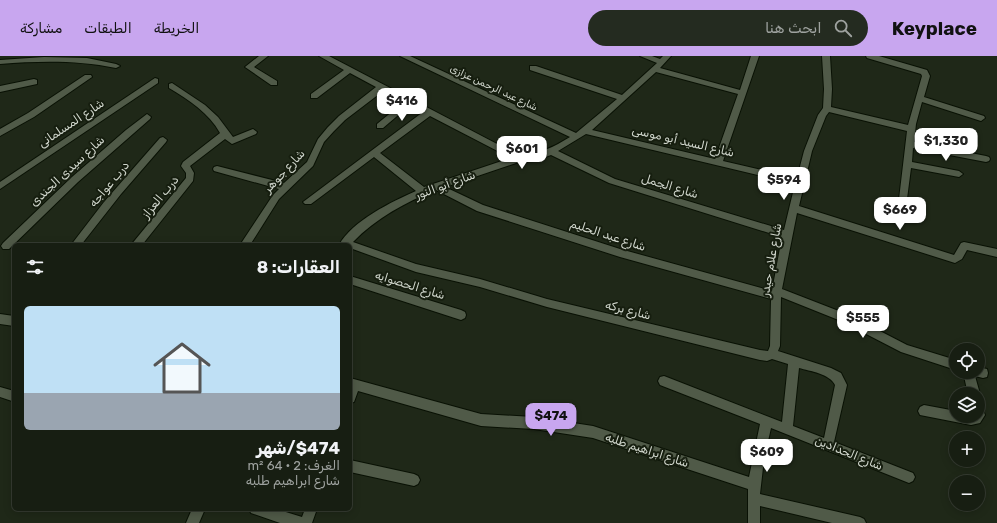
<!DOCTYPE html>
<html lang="ar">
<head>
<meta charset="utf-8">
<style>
  :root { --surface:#171e12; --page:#242b20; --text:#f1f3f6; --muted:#9ea29f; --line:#363c32; --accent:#c8a6ef }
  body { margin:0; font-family:Rubik,"Noto Naskh Arabic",sans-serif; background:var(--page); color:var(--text); direction:rtl; height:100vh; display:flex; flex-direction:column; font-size:15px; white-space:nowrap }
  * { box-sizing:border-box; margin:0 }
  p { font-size:13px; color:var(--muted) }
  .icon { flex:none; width:22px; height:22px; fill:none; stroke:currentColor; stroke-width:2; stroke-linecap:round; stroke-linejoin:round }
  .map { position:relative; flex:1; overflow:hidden; direction:ltr }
  .side { position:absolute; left:12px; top:187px; width:340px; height:268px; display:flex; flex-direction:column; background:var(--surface); border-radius:6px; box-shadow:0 2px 10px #0003,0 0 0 1px var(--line); direction:rtl }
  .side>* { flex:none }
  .tools { position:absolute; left:949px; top:287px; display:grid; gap:8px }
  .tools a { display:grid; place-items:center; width:36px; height:36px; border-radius:50%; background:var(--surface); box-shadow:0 2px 10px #0003,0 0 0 1px var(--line); font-size:20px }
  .price { position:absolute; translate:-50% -34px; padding:0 9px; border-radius:8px; background:#fff; color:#222; font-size:13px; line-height:26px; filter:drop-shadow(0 1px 2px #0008) }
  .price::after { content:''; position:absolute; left:50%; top:24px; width:12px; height:9px; margin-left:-6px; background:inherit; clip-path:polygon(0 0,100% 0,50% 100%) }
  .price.current { background:var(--accent); color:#111 }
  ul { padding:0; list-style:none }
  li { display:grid; align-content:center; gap:8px; height:212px; padding:0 12px }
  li+li { border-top:1px solid var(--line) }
  li span { display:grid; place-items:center; height:124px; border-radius:6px; color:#555 }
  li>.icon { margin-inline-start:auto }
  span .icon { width:72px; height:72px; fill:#fffc; stroke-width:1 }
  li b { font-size:17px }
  h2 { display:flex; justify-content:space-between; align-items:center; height:48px; padding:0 12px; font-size:17px }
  header { display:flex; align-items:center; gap:24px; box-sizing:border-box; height:56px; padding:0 20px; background:var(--accent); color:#111 }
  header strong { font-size:19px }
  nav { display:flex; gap:22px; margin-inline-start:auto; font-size:14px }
  .search { width:280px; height:36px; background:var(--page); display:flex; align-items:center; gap:10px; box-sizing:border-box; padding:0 14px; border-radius:22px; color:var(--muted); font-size:15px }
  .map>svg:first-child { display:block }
</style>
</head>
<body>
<header>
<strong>Keyplace</strong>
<div class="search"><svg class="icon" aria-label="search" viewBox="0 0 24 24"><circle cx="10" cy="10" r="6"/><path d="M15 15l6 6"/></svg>ابحث هنا</div>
<nav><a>الخريطة</a><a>الطبقات</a><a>مشاركة</a></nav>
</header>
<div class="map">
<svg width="997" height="467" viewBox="0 0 997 467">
  <rect width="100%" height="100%" fill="#1f2818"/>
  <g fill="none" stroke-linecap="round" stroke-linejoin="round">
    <defs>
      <g id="minor">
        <path d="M259 0H268L254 11 277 25V29H271L245 11Z"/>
        <path d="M319 0H329L520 100C539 98 554 91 570 81L400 0H410L576 77 617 43 530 14V10H536L622 39 657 7 640 0H652L660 3 663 0H671L660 12 740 34 751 0H759L723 105 797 122 804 95 818 59 823 52 824 33 822 0H830L832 33 831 51 908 69 922 20 921 18 867 2 866 0H879L927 14 930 20 924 41 984 60 985 62 981 65 922 46 916 68 914 86 986 100 989 101 990 103 989 105 986 106 913 92 912 106 959 115 963 118 959 121 911 112 907 143 903 146 899 143 907 75 829 56 826 60 812 95 799 150 954 199 961 187 964 186 997 193V201L967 194 962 203 955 207 797 157 782 233 849 259 907 289 956 304V314L901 296 841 265 781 241 780 290 778 295 831 312 841 317 847 329 834 386 913 417 915 421 913 425 909 427 771 372 764 403 760 438 860 461 864 463 866 467H832L760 450V467H748V433L593 382 534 373 481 370 358 335 354 346 350 347V322L481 358 534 361 593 370 749 421 760 368 660 329 658 325 660 321 664 320 782 366 788 308 772 303 767 305 760 304 547 251 480 231 416 216 350 192V189H339C352 165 393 145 416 135L374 101 311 148H305L303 146 423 56 410 49 383 72H377V68L404 46 383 35 345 64 334 75 324 86 313 110 279 143 250 189H240L273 139 279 133 214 115 213 113 214 111 217 110 284 127 307 106 318 83 328 71 339 60 376 31 350 17 317 42H311V38L344 14ZM656 16 738 38 715 103 592 74ZM430 60 511 102 424 131 380 97ZM586 78 795 128 784 174 615 123 558 95ZM551 99 609 127 782 181 772 235 620 193 483 149 445 131 519 106 534 105ZM436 134 477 155 620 201 771 243 770 290 768 295 760 294 547 243 480 223 416 208 353 186C376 162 406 146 436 134ZM799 312C810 315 830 318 835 329L824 382 793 370Z"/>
        <path d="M44 1 87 2 116 8 120 10 116 12C77 4 39 5 0 8V4Z"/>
        <path d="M85 19H91L92 21 34 61 0 80V73L28 57Z"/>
        <path d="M155 22 158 23V27L0 133V126Z"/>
        <path d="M34 23 37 24V28L0 36V30Z"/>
        <path d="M172 27 205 49 218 61 233 81 253 73 257 76 256 78 232 88 225 83 190 110 194 117 193 125 142 189H131L186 122V117L181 110 183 106 220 77C209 57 189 44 169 32V28Z"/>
        <path d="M147 58 151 61 150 63 78 126 9 193H3L1 190 3 187 72 121 126 74Z"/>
        <path d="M163 81 167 84 166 86 121 138 81 189H71L104 146 160 82Z"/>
        <path d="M350 220 461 254 465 256 466 259 465 262 461 264 350 228Z"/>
        <path d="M0 258 14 260V270L0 268Z"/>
        <path d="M978 311 987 313 988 317 987 321 983 322 975 320 980 338 978 342V338H968L963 316H978Z"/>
        <path d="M0 331 14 335V345H12L0 341Z"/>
        <path d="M924 349 956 355V360H978V349L982 351 985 359 980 367 971 369 920 359 918 355 920 351Z"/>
        <path d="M350 404 414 418 418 420 420 424 418 428 414 430 350 416Z"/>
        <path d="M192 453H205L199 467H186Z"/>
        <path d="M249 453H276L302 461 305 453H317L312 467H280L251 457Z"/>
      </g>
    </defs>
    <use href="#minor" stroke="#091104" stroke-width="2"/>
    <use href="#minor" fill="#505a48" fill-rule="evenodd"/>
  </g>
  <g text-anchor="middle" stroke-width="4" stroke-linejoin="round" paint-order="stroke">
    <g font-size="10" fill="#d0d6cc" stroke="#161e0f">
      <text transform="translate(494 31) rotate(25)" y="4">شارع عبد الرحمن عزازى</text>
    </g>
    <g font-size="12" fill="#d0d6cc" stroke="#161e0f">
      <text transform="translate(71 67) rotate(-34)" y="4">شارع المسلمانى</text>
      <text transform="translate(683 85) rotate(13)" y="4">شارع السيد أبو موسى</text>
      <text transform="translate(67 115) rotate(-43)" y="4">شارع سيدى الجندى</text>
      <text transform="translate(284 115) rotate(-47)" y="4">شارع جوهر</text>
      <text transform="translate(109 128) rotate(-50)" y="4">درب عواجه</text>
      <text transform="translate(445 129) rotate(-20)" y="4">شارع أبو النور</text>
      <text transform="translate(670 130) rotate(17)" y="4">شارع الجمل</text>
      <text transform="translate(160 141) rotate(-51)" y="4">درب العزاز</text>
      <text transform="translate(608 179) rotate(18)" y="4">شارع عبد الحليم</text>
      <text transform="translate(771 204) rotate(-80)" y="4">شارع علام حيدر</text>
      <text transform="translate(410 229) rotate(17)" y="4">شارع الحصوايه</text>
      <text transform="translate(628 254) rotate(14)" y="4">شارع بركه</text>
      <text transform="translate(647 394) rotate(18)" y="4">شارع ابراهيم طلبه</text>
      <text transform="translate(849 397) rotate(22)" y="4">شارع الحدادين</text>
    </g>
  </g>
</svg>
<div class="tools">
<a><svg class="icon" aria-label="locate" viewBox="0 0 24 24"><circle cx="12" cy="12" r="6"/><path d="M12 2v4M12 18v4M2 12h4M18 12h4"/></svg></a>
<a><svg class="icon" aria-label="layers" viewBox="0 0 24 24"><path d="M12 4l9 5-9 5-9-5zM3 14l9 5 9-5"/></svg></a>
<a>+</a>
<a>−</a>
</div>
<b class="price" style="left:402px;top:66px">$416</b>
<b class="price" style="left:946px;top:106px">$1,330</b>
<b class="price" style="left:522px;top:114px">$601</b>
<b class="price" style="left:784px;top:145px">$594</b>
<b class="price" style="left:900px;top:175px">$669</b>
<b class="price" style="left:863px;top:283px">$555</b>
<b class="price current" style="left:551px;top:381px">$474</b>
<b class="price" style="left:767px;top:417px">$609</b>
<section class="side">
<h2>العقارات: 8<svg class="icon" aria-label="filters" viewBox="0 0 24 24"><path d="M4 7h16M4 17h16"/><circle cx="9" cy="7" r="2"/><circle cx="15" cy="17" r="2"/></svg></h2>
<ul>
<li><span style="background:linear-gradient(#bfe0f5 70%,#9aa5b1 0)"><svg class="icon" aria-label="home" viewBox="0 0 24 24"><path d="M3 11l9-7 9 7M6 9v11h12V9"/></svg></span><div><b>$474/شهر</b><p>الغرف: 2 · 64 m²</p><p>شارع ابراهيم طلبه</p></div></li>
</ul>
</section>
</div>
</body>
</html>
